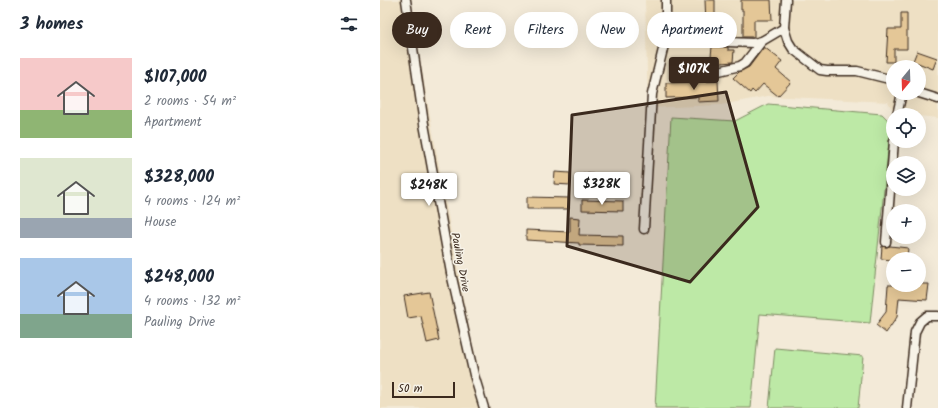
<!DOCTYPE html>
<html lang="en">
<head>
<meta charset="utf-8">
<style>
  :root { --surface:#fff; --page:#f2f2f3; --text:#1f2937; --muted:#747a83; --accent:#3b2a1e }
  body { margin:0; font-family:Kalam,sans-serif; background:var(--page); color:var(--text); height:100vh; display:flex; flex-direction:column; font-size:15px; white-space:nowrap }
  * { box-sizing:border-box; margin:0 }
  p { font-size:13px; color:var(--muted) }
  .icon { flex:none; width:22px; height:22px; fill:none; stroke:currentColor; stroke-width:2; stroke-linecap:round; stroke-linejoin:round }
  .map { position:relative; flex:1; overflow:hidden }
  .details { display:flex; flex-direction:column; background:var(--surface); width:380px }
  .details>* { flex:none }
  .hud { position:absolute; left:12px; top:12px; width:380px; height:36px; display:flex; gap:8px }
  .needle { width:26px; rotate:199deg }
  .fabs { position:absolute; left:506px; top:60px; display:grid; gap:8px }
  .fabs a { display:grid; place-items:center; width:40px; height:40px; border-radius:50%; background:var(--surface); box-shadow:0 4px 16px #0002; font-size:20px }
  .scale { position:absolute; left:12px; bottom:10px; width:63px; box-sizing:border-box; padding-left:4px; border:2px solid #3b2a1e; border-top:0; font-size:11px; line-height:14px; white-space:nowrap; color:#3b2a1e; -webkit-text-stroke:3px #f7f3e8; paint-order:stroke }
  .price { position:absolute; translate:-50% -34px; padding:0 9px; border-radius:4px; background:#fff; color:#222; font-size:13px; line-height:26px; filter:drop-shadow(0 1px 2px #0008) }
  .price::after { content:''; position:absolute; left:50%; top:24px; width:12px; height:9px; margin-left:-6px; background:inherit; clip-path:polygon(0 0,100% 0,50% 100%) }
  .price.current { background:var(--accent); color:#fff }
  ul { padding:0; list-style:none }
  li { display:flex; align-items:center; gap:12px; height:100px; padding:0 20px }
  li span { display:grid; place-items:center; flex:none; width:112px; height:80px; border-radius:0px; color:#555 }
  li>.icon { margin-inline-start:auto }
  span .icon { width:48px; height:48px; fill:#fffc; stroke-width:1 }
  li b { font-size:17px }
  h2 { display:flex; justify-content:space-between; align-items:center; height:48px; padding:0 20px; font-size:17px }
  .tag { padding:0 14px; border-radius:18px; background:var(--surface); box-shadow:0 4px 16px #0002; font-size:14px; line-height:36px }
  .tag.current { background:var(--accent); color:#fff }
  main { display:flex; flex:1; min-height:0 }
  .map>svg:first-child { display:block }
</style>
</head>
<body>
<main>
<section class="details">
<h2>3 homes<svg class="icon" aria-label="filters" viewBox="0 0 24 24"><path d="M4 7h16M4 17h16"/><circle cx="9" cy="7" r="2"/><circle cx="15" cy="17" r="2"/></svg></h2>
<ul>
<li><span style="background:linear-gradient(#f6c9c9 65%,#8fb573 0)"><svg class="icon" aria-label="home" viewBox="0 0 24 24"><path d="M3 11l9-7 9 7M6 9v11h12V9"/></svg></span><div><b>$107,000</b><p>2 rooms · 54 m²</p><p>Apartment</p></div></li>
<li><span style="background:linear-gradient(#dfe7d0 75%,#9aa5b1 0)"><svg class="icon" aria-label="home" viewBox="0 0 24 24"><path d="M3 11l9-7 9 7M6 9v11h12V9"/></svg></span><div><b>$328,000</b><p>4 rooms · 124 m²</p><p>House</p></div></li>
<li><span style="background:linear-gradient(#a9c7e8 70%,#7fa58c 0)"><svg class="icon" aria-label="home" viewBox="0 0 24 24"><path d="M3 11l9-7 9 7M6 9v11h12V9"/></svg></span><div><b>$248,000</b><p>4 rooms · 132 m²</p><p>Pauling Drive</p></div></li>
</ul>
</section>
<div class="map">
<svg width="558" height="408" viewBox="0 0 558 408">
  <rect width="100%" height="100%" fill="#f3ead8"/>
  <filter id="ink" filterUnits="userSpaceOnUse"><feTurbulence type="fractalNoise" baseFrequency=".025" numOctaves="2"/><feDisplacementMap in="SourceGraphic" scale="8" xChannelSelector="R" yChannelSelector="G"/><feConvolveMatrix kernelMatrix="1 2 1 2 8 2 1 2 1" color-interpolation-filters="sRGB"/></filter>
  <g filter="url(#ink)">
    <g fill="#eee0c4" fill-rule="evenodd">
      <path d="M0 0H29L103 408H0Z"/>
      <path d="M265 0H558V118L539 116V115L515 114 508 102 388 96 341 105 268 108ZM513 67H539V93H513Z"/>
    </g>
    <g fill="#bde9a6" stroke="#7c8a62">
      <path d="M388 104 502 114 511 123 490 323 380 314 371 408H275L291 117 355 121Z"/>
      <path d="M395 348 483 356 478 408H389Z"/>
    </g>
    <g fill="#e4c797" stroke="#3b2a1e">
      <path d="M325 0H335V17H346L347 25H326Z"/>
      <path d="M361 0H391L392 20H374V37H363V10H361Z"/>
      <path d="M521 13H527V49H514V62H506L508 29H521Z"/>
      <path d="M332 47H348V50H354L353 62 341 63 340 65 337 66 330 65Z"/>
      <path d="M384 47 402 61 396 69 411 82 398 96 383 84 375 93 372 90 370 93 353 78 359 72 369 67Z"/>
      <path d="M537 51 557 58 553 69 533 61Z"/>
      <path d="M338 81 339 101 318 102V97L286 98V83Z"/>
      <path d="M175 172 190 173V185L174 184Z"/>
      <path d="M203 173 229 176 228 189 202 186Z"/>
      <path d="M147 197 189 198V209H147Z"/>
      <path d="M202 200 243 201V211L202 210Z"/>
      <path d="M190 217 200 218 199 235 243 236V246L199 245V243L146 240V230L190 232Z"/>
      <path d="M502 246 506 247 510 246 528 248 527 259H513V260L501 259Z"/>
      <path d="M539 284H549L547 300 519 298 517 317 506 333 496 325 506 312 508 285H539Z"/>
      <path d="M49 292 59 340 47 343 41 316 28 318 24 296Z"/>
    </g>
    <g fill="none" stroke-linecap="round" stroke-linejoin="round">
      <defs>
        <g id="minor">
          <path d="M26 0 44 124 71 273 94 375 104 408"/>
          <path d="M406 0 404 28 408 41 413 49 440 70 447 71H477L513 80"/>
          <path d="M324 41 373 43 382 41 404 28"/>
          <path d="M314 77 360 66 365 63 382 41"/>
          <path d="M539 93 558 99"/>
          <path d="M517 115 522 93"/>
          <path d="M264 229 272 94 286 37V0"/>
          <path d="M506 242 514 141"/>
          <path d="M527 408 535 332 540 322 547 316H558"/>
        </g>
      </defs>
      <use href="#minor" stroke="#3b2a1e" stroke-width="11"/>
      <use href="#minor" stroke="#f7f3e8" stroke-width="8"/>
    </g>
  </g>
  <path fill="#3b2a1e" fill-opacity="0.2" stroke="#3b2a1e" stroke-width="3" stroke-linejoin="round" d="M346 92 378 207 310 282 187 246 192 115Z"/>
  <g text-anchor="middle" stroke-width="3" stroke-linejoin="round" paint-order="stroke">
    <g font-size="11" fill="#3b2a1e" stroke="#f7f3e8">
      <text transform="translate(81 262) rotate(79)" y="4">Pauling Drive</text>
    </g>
  </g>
</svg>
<div class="fabs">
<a><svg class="needle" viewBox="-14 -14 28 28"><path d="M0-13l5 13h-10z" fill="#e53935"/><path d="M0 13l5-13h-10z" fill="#747a83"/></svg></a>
<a><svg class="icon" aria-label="locate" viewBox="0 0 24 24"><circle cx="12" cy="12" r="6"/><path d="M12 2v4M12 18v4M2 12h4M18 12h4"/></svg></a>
<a><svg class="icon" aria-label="layers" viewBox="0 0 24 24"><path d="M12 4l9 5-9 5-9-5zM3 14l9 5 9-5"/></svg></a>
<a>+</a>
<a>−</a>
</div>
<div class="scale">50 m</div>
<b class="price current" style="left:314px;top:91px">$107K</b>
<b class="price" style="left:222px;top:206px">$328K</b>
<b class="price" style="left:49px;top:207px">$248K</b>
<div class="hud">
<a class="tag current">Buy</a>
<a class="tag">Rent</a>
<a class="tag">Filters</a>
<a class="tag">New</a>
<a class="tag">Apartment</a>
</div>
</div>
</main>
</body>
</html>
